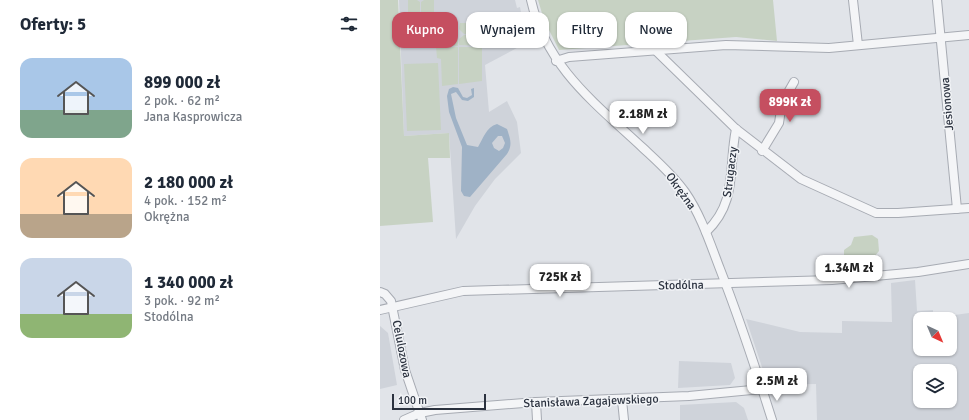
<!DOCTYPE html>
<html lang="pl">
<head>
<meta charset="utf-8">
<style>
  :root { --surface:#fff; --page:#f2f2f3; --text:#1f2937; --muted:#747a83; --accent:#c54f60 }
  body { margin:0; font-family:Signika,sans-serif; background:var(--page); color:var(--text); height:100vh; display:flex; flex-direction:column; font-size:15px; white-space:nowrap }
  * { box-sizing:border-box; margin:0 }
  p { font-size:13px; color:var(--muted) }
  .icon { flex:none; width:22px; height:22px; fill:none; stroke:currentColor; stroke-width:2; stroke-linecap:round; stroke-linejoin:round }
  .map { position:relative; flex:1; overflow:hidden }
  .details { display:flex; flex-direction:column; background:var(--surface); width:380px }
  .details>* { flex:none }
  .banner { position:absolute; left:12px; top:12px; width:380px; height:36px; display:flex; gap:8px }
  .needle { width:26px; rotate:136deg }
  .controls { position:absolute; left:533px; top:312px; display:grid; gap:8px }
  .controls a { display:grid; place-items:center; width:44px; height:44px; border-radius:8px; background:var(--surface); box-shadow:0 1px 3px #0004; font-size:20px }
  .scale { position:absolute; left:12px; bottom:10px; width:94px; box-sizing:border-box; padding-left:4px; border:2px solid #2b323f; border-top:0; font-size:11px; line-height:14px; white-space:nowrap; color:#2b323f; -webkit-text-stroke:3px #f1f3f6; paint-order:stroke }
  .price { position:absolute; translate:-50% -34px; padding:0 9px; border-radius:8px; background:#fff; color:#222; font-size:13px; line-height:26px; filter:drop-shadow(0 1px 2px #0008) }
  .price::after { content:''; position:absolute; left:50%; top:24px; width:12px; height:9px; margin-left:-6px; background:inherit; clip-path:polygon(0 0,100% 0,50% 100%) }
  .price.current { background:var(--accent); color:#fff }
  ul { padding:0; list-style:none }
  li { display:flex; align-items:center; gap:12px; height:100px; padding:0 20px }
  li span { display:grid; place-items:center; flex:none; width:112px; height:80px; border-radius:12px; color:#555 }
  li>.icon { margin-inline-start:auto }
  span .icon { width:48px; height:48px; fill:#fffc; stroke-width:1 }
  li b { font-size:17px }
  h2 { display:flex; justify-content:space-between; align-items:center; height:48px; padding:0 20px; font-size:17px }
  .tag { padding:0 14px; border-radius:12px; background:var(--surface); box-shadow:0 1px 3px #0004; font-size:14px; line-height:36px }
  .tag.current { background:var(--accent); color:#fff }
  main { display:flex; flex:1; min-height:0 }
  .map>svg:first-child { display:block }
</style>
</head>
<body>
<main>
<section class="details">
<h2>Oferty: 5<svg class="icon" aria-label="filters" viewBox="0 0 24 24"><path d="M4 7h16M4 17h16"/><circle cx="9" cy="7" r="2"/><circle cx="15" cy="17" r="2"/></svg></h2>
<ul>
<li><span style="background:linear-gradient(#a9c7e8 65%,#7fa58c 0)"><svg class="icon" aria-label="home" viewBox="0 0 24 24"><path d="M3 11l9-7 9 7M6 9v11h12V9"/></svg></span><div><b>899 000 zł</b><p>2 pok. · 62 m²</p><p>Jana Kasprowicza</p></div></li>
<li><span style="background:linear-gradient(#ffd9b3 70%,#b9a48a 0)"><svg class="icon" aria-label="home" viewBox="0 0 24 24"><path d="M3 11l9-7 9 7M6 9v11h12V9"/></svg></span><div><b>2 180 000 zł</b><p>4 pok. · 152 m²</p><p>Okrężna</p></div></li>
<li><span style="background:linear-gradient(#c9d6e8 70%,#8fb573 0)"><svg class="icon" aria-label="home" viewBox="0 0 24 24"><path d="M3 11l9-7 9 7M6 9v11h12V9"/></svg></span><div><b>1 340 000 zł</b><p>3 pok. · 92 m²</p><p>Stodólna</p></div></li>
</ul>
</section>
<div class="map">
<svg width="589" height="420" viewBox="0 0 589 420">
  <rect width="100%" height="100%" fill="#e1e4e9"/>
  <g fill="#cfd3da" fill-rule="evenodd">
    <path d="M19 0H135L137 8 140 7 142 18 152 40 105 65 109 112 127 101 137 122 141 153 115 179 95 206 76 239 69 133 24 136Z"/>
    <path d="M535 280 537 311 553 310V318L589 313V420H437L436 384 388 385 366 319 420 332 462 333V321L512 322 511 283ZM540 319H570V349H540ZM540 371H570V401H540Z"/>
    <path d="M0 326 8 333 17 385 0 389Z"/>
    <path d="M299 361 351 363 355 378 350 385 298 388Z"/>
    <path d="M356 402 364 408 368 420H300V405Z"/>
  </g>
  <g fill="#c7d2c3">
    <path d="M0 0H18L24 136 69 133 70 158H48L53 222 0 226Z"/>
    <path d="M28 0H37L40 2V21H28Z"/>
    <path d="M44 0H54V22L41 21V2Z"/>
    <path d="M158 0H393L397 41 356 37 179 50 164 20Z"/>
    <path d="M57 23H78V29L74 34H56Z"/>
    <path d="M80 23H109V30L105 34H84L79 29Z"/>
    <path d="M123 23V34H115L111 30V24Z"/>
    <path d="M56 35H74L78 39V46L56 45Z"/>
    <path d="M84 35H105L109 39V46L79 45V39Z"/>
    <path d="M115 35H123V46H110V39Z"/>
    <path d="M56 46 78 47V84L62 86 61 59 57 58Z"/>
    <path d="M79 47H102V81L79 84Z"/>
    <path d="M58 63 61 130 27 131 24 64Z"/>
    <path d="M492 235 498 239 499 251 489 263 471 265 464 255V250L471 245 474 237Z"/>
  </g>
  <path fill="#9fb2c6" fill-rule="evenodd" d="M73 87 78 88 83 97 87 98 92 95 91 89 94 88V97L88 101 82 100 76 92 71 94 76 118 87 145 98 147C103 139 106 127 117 124L127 129C130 138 133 145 127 154L90 197 84 196 81 191 82 147 69 112 67 96 69 89ZM118 136H122L125 143 123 148 119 151 114 148 112 143Z"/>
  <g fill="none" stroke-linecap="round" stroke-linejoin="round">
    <defs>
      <g id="minor">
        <path d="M151 0C166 67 216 104 263 148 278 162 293 175 305 192 321 215 330 243 340 269 359 318 376 369 392 420"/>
        <path d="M473 0 478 45"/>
        <path d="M557 0 577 209"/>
        <path d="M275 50 356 129 421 179 496 213H518L589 208"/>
        <path d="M176 61 189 57 346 45 449 48 589 35"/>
        <path d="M382 151 399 123 402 103 414 82"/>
        <path d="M326 232C358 202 348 168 356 129"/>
        <path d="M0 292 5 294 11 301 25 370 42 420"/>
        <path d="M0 310 83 291 452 280 538 272 589 264"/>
        <path d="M242 400 244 420"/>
        <path d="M156 402 157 420"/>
        <path d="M24 420 40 413 55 410 156 402 309 396 382 389"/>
      </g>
    </defs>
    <use href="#minor" stroke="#a7abb3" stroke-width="10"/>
    <use href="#minor" stroke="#f4f5f7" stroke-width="8"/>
  </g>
  <g text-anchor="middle" stroke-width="3" stroke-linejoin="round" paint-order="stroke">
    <g font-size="12" fill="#2b323f" stroke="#f1f3f6">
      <text transform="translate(567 104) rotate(-95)" y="4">Jesionowa</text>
      <text transform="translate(350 172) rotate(-83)" y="4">Strugaczy</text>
      <text transform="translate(301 191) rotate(54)" y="4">Okrężna</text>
      <text transform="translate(301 285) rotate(-1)" y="4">Stodólna</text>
      <text transform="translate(22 349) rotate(79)" y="4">Celulozowa</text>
      <text transform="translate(211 401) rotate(-2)" y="4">Stanisława Zagajewskiego</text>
    </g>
  </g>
</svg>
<div class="controls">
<a><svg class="needle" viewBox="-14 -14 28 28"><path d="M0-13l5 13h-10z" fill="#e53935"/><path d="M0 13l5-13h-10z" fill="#747a83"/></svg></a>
<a><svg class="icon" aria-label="layers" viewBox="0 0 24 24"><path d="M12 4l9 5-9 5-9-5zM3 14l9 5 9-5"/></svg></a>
</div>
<div class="scale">100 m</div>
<b class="price current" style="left:410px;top:123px">899K zł</b>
<b class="price" style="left:263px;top:135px">2.18M zł</b>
<b class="price" style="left:469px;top:289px">1.34M zł</b>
<b class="price" style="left:180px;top:298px">725K zł</b>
<b class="price" style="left:397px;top:402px">2.5M zł</b>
<div class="banner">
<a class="tag current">Kupno</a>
<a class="tag">Wynajem</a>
<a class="tag">Filtry</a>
<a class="tag">Nowe</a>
</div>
</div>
</main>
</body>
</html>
